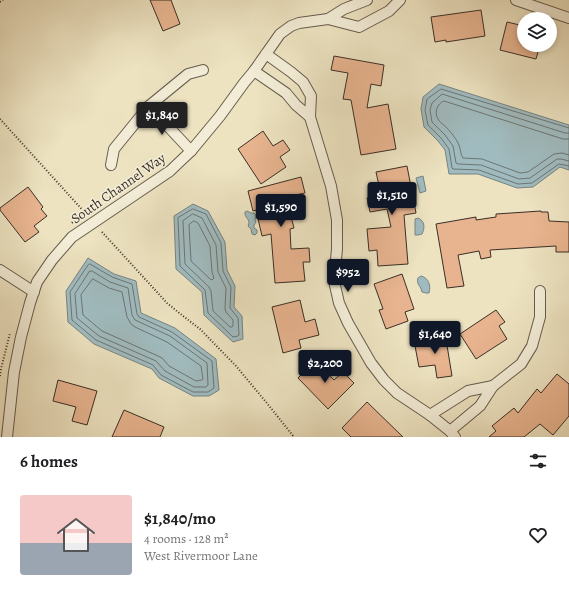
<!DOCTYPE html>
<html lang="en">
<head>
<meta charset="utf-8">
<style>
  :root { --surface:#fff; --page:#f2f2f2; --text:#202124; --muted:#757577; --accent:#111827 }
  body { margin:0; font-family:Alegreya,serif; background:var(--page); color:var(--text); height:100vh; display:flex; flex-direction:column; font-size:15px; white-space:nowrap }
  * { box-sizing:border-box; margin:0 }
  p { font-size:13px; color:var(--muted) }
  .icon { flex:none; width:22px; height:22px; fill:none; stroke:currentColor; stroke-width:2; stroke-linecap:round; stroke-linejoin:round }
  .map { position:relative; height:437px; overflow:hidden }
  .drawer { display:flex; flex-direction:column; background:var(--surface); flex:1 }
  .drawer>* { flex:none }
  .fabs { position:absolute; left:517px; top:12px; display:grid; gap:8px }
  .fabs a { display:grid; place-items:center; width:40px; height:40px; border-radius:50%; background:var(--surface); box-shadow:0 2px 6px #0003; font-size:20px }
  .price { position:absolute; translate:-50% -34px; padding:0 9px; border-radius:4px; background:var(--accent); color:#fff; font-size:13px; line-height:26px; filter:drop-shadow(0 1px 2px #0008) }
  .price::after { content:''; position:absolute; left:50%; top:24px; width:12px; height:9px; margin-left:-6px; background:inherit; clip-path:polygon(0 0,100% 0,50% 100%) }
  .price.selected { background:#222; color:#fff }
  ul { padding:0; list-style:none }
  li { display:flex; align-items:center; gap:12px; height:100px; padding:0 20px }
  li span { display:grid; place-items:center; flex:none; width:112px; height:80px; border-radius:4px; color:#555 }
  li>.icon { margin-inline-start:auto }
  span .icon { width:48px; height:48px; fill:#fffc; stroke-width:1 }
  li b { font-size:17px }
  h2 { display:flex; justify-content:space-between; align-items:center; height:48px; padding:0 20px; font-size:17px }
  .map>svg:first-child { display:block }
</style>
</head>
<body>
<div class="map">
<svg width="569" height="437" viewBox="0 0 569 437">
  <rect width="100%" height="100%" fill="#ede3c1"/>
  <filter id="stains"><feTurbulence type="fractalNoise" baseFrequency=".005" numOctaves="4"/><feColorMatrix values="0 0 0 0 .2 0 0 0 0 .09 0 0 0 0 .02 0 0 0 .5 -.17"/></filter>
  <radialGradient id="worn" r=".72"><stop offset=".6" stop-color="#630" stop-opacity="0"/><stop offset="1" stop-color="#630" stop-opacity=".3"/></radialGradient>
  <g fill="#a0bbbf" stroke="#778382">
    <path d="M439 84 569 125V170L560 167 533 187 517 188 478 174H449L445 150 438 141 424 127 421 109 423 97Z"/>
    <path d="M423 176 426 191 420 193 416 178Z"/>
    <path d="M193 204 208 211 225 242 227 270 235 286 234 307 242 316 243 339 233 342 204 315 202 292 176 269 174 216Z"/>
    <path d="M247 211 251 213H254L256 215 255 220 256 222 254 225V228L257 230V233L255 235 252 234 251 229 248 226C251 220 246 219 245 214V212Z"/>
    <path d="M418 218C425 221 425 228 422 234L418 235H415C415 233 415 220 415 219Z"/>
    <path d="M88 258 114 274 136 281 141 313 175 328 216 359 219 390 209 396H193L159 378 152 369 94 344 68 322 66 291Z"/>
    <path d="M421 276C429 278 431 286 429 293H426L422 292C421 286 416 284 418 278Z"/>
  </g>
  <g fill="none" stroke-linecap="round" stroke-linejoin="round">
    <g stroke="#6d7573" stroke-width="1">
      <path d="M569 128 441 89 427 99 425 110 428 125 441 138 449 149 452 168 453 169 479 170 518 184 532 183 559 164 569 166"/>
      <path d="M569 133H565L442 94 441 95 432 103 430 110 432 122 445 135 453 146 456 163 458 164 481 165 519 179 530 178 557 159H561L569 161"/>
      <path d="M569 139H563L444 101C437 104 434 112 438 119 439 122 443 124 445 126 450 131 455 137 458 143 461 148 460 154 463 158L482 159 520 173 528 172 554 154 562 153 569 155"/>
      <path d="M193 209 206 214 221 243 223 271 231 287 230 308 238 318 239 335 238 336 233 337 208 313 205 290 180 266 178 218Z"/>
      <path d="M193 214 202 218 216 245 218 272 226 288 225 309 226 312 233 320V326L232 327H230L213 311 211 291 209 287 185 264 183 221Z"/>
      <path d="M194 221 198 223 210 246 212 272 214 278 212 280 210 279 191 261 189 225Z"/>
      <path d="M90 264 112 277 132 284 137 314 139 317 172 332 212 361 214 388 208 392H193L161 375 153 365 96 340 72 320 70 292 88 265Z"/>
      <path d="M90 271H92L110 282 128 288 132 315 135 320 170 336 207 363 208 385 206 387H194L165 371 156 361 99 336 77 318 75 294Z"/>
      <path d="M93 279 109 288 122 292 127 317 131 324 135 327 167 342 201 366 203 379 202 380 196 381 169 366 162 358 158 356 102 331 83 315 81 295Z"/>
    </g>
  </g>
  <g fill="#e7b48f" stroke="#3a2f27">
    <path d="M150 0H171L180 24 163 31Z"/>
    <path d="M481 10 485 36 446 42V40L435 42 431 17Z"/>
    <path d="M507 22 524 26V45H540L536 59 500 50Z"/>
    <path d="M334 56 384 65 381 86 371 84 367 108 388 104 396 149 361 155 351 100 343 99 348 73 331 70Z"/>
    <path d="M263 131 273 146 283 140 290 150 280 157 286 167 261 184 238 149Z"/>
    <path d="M407 166 416 213 404 215 408 264 378 266 377 250 369 251 367 229 391 227 387 209 370 212 367 198 381 195 376 172Z"/>
    <path d="M301 177 305 193 286 197 294 228 290 229 291 249 309 248 310 262H303L305 281 275 283 271 234 262 236 256 210 253 211 248 191Z"/>
    <path d="M28 187 43 207 41 209 47 216 34 226 39 232 25 242 0 210V208Z"/>
    <path d="M541 211V212H548L549 221 569 222V252H556V246L490 250 491 257 481 259 479 251 458 255 464 286 447 288 436 224 476 217V220L496 217V214Z"/>
    <path d="M402 274 414 309 405 312 408 321 386 329 379 310 383 309 374 284Z"/>
    <path d="M300 300 305 322 315 319 319 335 299 340 301 348 283 353 272 307Z"/>
    <path d="M496 310 505 322 499 326 507 339 476 359 460 334Z"/>
    <path d="M445 333 452 376 437 378 435 365 419 367 415 346 431 344 430 335Z"/>
    <path d="M315 361 334 380 343 372 354 383 328 409 298 378Z"/>
    <path d="M557 374 569 384V416L553 435 540 424 524 437H489L496 431 492 426 514 408 518 413 537 389 541 393Z"/>
    <path d="M58 380 97 391 87 425 72 421 76 407 53 401Z"/>
    <path d="M367 402 403 437H351L342 428Z"/>
    <path d="M124 410 164 427 160 437H112Z"/>
  </g>
  <g fill="none" stroke-linecap="round" stroke-linejoin="round">
    <defs>
      <g id="street">
        <path d="M367 0 344 9 328 19 359 27 389 11 400 0"/>
        <path d="M516 0 569 18"/>
        <path d="M254 71 286 93 296 105 310 117 311 96 303 82 291 72 266 54"/>
        <path d="M149 106 191 151"/>
        <path d="M310 117 331 186 337 220V249L334 281 339 303 348 323 371 363 384 380 397 393 430 415 450 431 455 437"/>
        <path d="M111 165 114 149 149 106 188 74 203 70"/>
        <path d="M0 270 34 292"/>
        <path d="M493 386 521 364 532 346 540 317V291"/>
        <path d="M430 415 468 391 493 386 480 406 450 431"/>
        <path d="M7 437 14 372 21 337 30 303 37 282 52 260 72 237 170 171 191 151 220 116 244 83 254 71 280 34 291 26 299 23 328 19"/>
      </g>
    </defs>
    <use href="#street" stroke="#675c4e" stroke-width="12"/>
    <g stroke="#3a2f27" stroke-width="2" stroke-dasharray="1 2" stroke-linecap="butt">
      <path d="M0 2 3 0"/>
      <path d="M0 119 87 215"/>
      <path d="M72 223 77 217 85 212"/>
      <path d="M102 232 167 303 183 316 200 329 236 366 266 402 294 437"/>
      <path d="M0 376 1 369 10 333"/>
    </g>
    <use href="#street" stroke="#f3edd7" stroke-width="10"/>
  </g>
  <g text-anchor="middle" stroke-width="3" stroke-linejoin="round" paint-order="stroke">
    <g font-size="14" fill="#3a2f27" stroke="#f3edd7">
      <text transform="translate(118 188) rotate(-35)" y="5">South Channel Way</text>
    </g>
  </g>
  <rect width="100%" height="100%" filter="url(#stains)"/>
  <rect width="100%" height="100%" fill="url(#worn)"/>
</svg>
<div class="fabs">
<a><svg class="icon" aria-label="layers" viewBox="0 0 24 24"><path d="M12 4l9 5-9 5-9-5zM3 14l9 5 9-5"/></svg></a>
</div>
<b class="price selected" style="left:162px;top:136px">$1,840</b>
<b class="price" style="left:392px;top:216px">$1,510</b>
<b class="price" style="left:281px;top:228px">$1,590</b>
<b class="price" style="left:348px;top:293px">$952</b>
<b class="price" style="left:435px;top:355px">$1,640</b>
<b class="price" style="left:325px;top:384px">$2,200</b>
</div>
<section class="drawer">
<h2>6 homes<svg class="icon" aria-label="filters" viewBox="0 0 24 24"><path d="M4 7h16M4 17h16"/><circle cx="9" cy="7" r="2"/><circle cx="15" cy="17" r="2"/></svg></h2>
<ul>
<li><span style="background:linear-gradient(#f6c9c9 60%,#9aa5b1 0)"><svg class="icon" aria-label="home" viewBox="0 0 24 24"><path d="M3 11l9-7 9 7M6 9v11h12V9"/></svg></span><div><b>$1,840/mo</b><p>4 rooms · 128 m²</p><p>West Rivermoor Lane</p></div><svg class="icon" aria-label="heart" viewBox="0 0 24 24"><path d="M12 20l-8-8c-3-5 5-10 8-4 3-6 11-1 8 4z"/></svg></li>
</ul>
</section>
</body>
</html>
